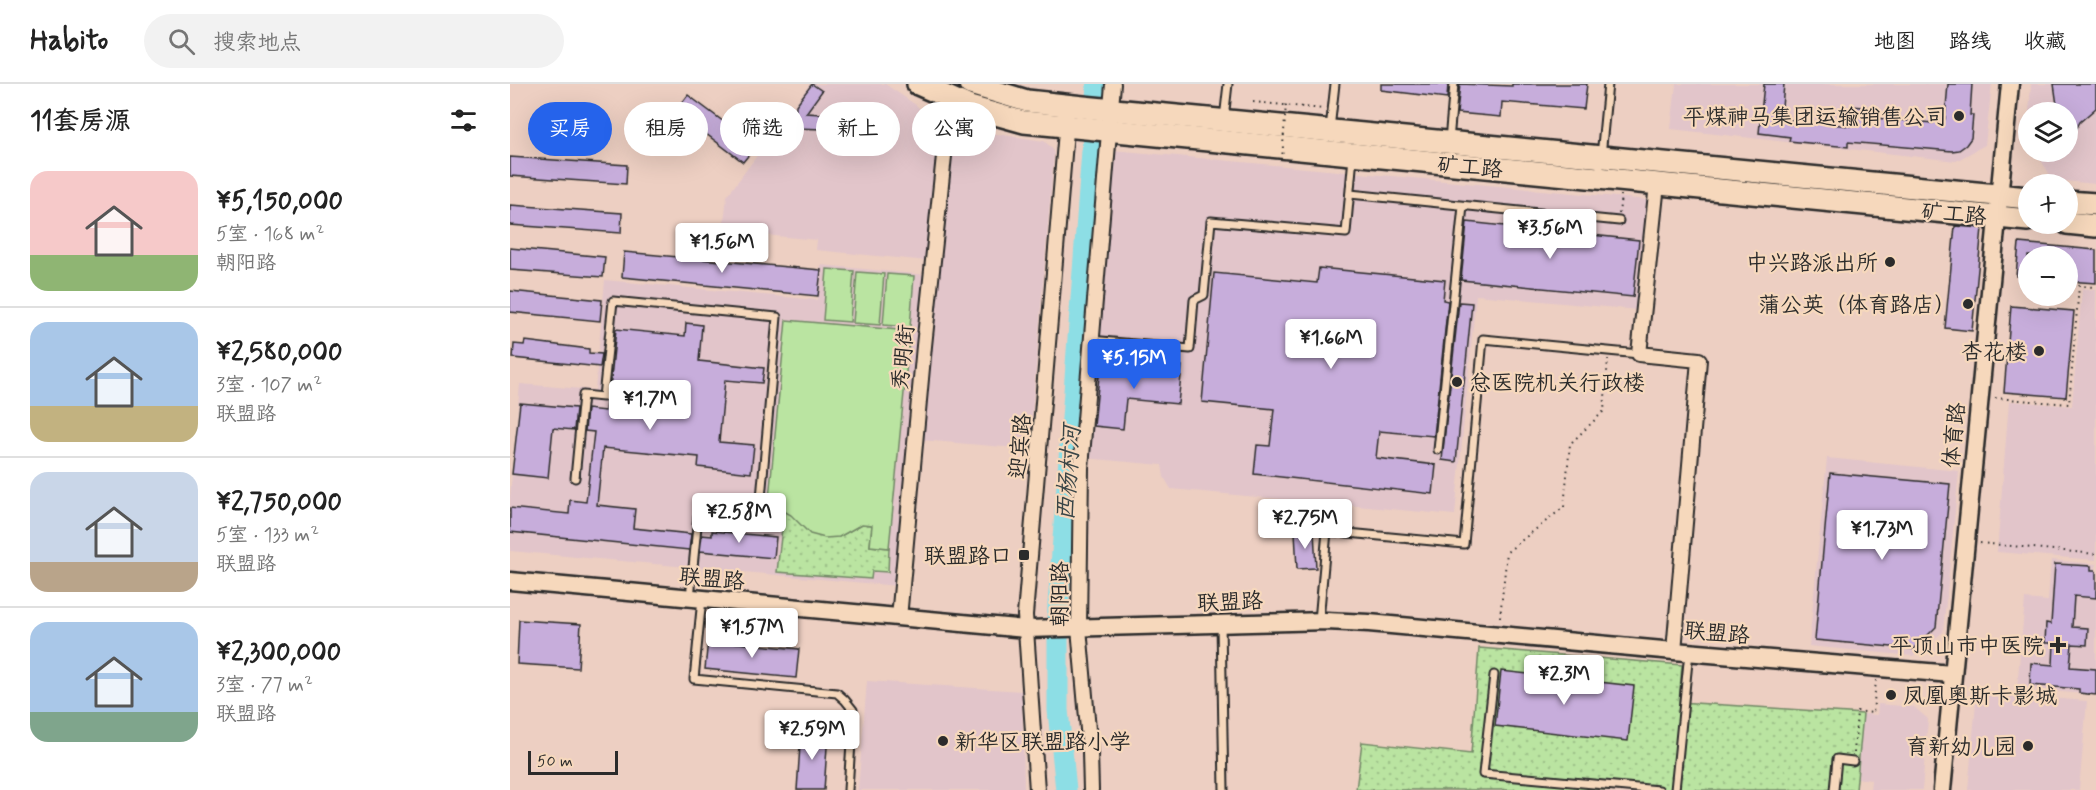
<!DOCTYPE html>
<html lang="zh">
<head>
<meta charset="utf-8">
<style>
  :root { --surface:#fff; --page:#f2f2f2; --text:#222; --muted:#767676; --line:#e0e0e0; --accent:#2563eb }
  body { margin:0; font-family:Mynerve,"LXGW WenKai TC",sans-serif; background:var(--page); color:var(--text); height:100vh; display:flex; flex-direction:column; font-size:22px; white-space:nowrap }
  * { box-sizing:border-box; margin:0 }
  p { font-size:20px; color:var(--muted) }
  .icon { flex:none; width:33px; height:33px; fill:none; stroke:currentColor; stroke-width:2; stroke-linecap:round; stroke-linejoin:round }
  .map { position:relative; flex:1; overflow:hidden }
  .side { display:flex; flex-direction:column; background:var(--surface); width:510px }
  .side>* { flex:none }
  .top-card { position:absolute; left:18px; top:18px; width:570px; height:54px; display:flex; gap:12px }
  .controls { position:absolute; left:1508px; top:18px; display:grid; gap:12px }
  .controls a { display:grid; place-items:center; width:60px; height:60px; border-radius:50%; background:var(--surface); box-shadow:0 6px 24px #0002; font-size:30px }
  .scale { position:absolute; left:18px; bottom:15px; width:90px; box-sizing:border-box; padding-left:6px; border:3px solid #2b2b2b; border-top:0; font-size:16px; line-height:21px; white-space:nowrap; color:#2b2b2b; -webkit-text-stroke:4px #f6d8bc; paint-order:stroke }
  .price { position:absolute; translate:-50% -51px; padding:0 14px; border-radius:6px; background:#fff; color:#222; font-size:20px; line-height:39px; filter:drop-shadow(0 2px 3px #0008) }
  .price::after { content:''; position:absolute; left:50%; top:36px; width:18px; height:14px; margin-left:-9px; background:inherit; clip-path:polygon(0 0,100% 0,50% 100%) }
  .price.active { background:var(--accent); color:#fff }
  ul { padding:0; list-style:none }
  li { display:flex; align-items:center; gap:18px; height:150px; padding:0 30px }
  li+li { border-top:2px solid var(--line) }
  li span { display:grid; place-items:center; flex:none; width:168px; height:120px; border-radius:18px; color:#555 }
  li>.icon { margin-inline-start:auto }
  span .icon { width:72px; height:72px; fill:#fffc; stroke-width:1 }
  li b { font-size:26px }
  h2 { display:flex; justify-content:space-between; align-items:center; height:72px; padding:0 30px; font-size:26px }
  .chip { padding:0 21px; border-radius:27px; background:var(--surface); box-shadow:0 6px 24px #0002; font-size:21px; line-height:54px }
  .chip.active { background:var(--accent); color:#fff }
  header { display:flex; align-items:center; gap:36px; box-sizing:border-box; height:84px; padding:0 30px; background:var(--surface); border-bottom:2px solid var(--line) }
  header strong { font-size:28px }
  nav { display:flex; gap:33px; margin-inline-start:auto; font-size:21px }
  .search { width:420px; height:54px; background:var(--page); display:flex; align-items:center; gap:15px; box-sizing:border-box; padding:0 21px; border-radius:33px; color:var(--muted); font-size:22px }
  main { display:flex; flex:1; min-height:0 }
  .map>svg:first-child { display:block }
</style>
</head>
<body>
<header>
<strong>Habito</strong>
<div class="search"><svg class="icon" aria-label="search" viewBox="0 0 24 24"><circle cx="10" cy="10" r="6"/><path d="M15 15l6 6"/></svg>搜索地点</div>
<nav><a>地图</a><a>路线</a><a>收藏</a></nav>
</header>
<main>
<section class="side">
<h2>11套房源<svg class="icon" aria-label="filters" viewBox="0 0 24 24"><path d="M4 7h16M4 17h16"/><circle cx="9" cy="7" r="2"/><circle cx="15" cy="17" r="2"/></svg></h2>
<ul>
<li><span style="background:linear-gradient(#f6c9c9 70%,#8fb573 0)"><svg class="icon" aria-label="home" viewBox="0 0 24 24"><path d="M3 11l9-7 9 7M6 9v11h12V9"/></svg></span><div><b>¥5,150,000</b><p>5室 · 168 m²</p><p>朝阳路</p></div></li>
<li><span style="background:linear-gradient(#a9c7e8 70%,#c2b280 0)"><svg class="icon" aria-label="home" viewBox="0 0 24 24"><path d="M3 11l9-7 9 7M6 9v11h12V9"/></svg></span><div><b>¥2,580,000</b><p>3室 · 107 m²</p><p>联盟路</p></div></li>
<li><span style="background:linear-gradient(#c9d6e8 75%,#b9a48a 0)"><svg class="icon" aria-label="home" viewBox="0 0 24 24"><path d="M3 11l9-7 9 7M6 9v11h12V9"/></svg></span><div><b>¥2,750,000</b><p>5室 · 133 m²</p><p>联盟路</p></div></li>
<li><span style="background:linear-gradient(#a9c7e8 75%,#7fa58c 0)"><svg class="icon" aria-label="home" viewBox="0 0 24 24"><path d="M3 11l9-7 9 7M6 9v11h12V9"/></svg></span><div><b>¥2,300,000</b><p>3室 · 77 m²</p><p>联盟路</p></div></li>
</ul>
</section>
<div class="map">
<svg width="1586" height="706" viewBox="0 0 1586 706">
  <defs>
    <pattern id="green-dots" width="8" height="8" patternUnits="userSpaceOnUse" patternTransform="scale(1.5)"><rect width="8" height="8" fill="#bae4a1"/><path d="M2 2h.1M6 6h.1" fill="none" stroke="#a0c48b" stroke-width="1.8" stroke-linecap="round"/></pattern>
  </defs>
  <rect width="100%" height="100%" fill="#edcfc2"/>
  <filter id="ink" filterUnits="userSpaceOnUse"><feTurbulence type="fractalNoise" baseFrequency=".0167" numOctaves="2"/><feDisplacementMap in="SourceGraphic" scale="12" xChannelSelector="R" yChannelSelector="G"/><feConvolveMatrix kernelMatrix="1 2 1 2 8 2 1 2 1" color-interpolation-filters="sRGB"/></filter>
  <g filter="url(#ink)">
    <g fill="#e2c5ca">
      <path d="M300 0H375L406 21 425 40 430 49 418 177 306 166 307 156 213 147 217 112Z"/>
      <path d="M1166 0H1482L1475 61 1446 77 1161 45Z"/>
      <path d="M1521 0H1586V100L1543 96 1526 68H1557V28H1519Z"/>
      <path d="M453 45 534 57 542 64 544 70 519 365 411 356 441 51Z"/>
      <path d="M603 66 1138 116 1128 226 966 211 945 431 661 405 654 393 652 381 574 374Z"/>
      <path d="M311 181 417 191 388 502 0 467V413L10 300 85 306 95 196 307 216Z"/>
      <path d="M1572 205 1586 206V476L1487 468 1499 317 1562 322Z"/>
      <path d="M1317 374 1449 387 1433 548 1403 572 1299 562Z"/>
      <path d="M1541 476 1586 480V611L1507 604 1515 515 1538 517Z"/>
      <path d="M357 597 512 607 514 706H348Z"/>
      <path d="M1467 608 1577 617 1569 706H1458Z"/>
      <path d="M1368 620 1404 623 1418 635 1412 706H1360L1361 696 1347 694 1353 630 1367 631Z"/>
    </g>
    <g fill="url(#green-dots)" stroke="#728866" stroke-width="1.5">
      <path d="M274 427 329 453 352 440 362 441 360 462 379 464 378 488 362 487 361 495 267 488Z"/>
      <path d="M969 564 1172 581 1169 618 1353 630 1346 706H846L852 658 961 670Z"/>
    </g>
    <g fill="#bae4a1" stroke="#728866" stroke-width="1.5">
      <path d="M317 185 344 187 340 238 313 236Z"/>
      <path d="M347 188 374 190 370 241 343 239Z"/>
      <path d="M377 190 404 192 400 243 373 241Z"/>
      <path d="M276 236 400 247 379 464 360 462 362 441 352 440 329 453 315 454 300 450 281 431 274 427 258 425Z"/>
    </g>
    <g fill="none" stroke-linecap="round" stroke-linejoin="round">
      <path stroke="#8ddee5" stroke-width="21" d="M556 706 548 626V522L587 0"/>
    </g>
    <g fill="#c7addb" stroke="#2b2b2b" stroke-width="1.5">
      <path d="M302 0 312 7 296 29 313 30 312 45 285 44 286 21Z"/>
      <path d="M871 0H938L937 14 871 6Z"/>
      <path d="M950 0 1002 2V0H1077L1074 25 992 18 991 33 947 29Z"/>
      <path d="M1254 0H1274L1271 35 1340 42 1341 22 1366 24 1365 34 1423 39 1424 34 1435 35 1438 0H1462L1460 31H1463L1461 54 1456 61 1449 66 1442 67 1338 58V63L1279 57 1280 53 1249 49Z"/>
      <path d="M1544 0H1586V24L1570 38 1565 47 1557 41V28H1548Z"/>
      <path d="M178 11 246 62 233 78 166 27Z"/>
      <path d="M0 73 117 81 116 100 0 92Z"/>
      <path d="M0 121 112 129 111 149 0 141Z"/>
      <path d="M957 138 1129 156 1123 213 951 196Z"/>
      <path d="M1445 142 1472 144 1462 247 1435 244Z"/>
      <path d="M1509 159 1586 166V199L1557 197V172H1518V193L1506 192Z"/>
      <path d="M0 164 95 173 93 193 0 186Z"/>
      <path d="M114 168 311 186 308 212 112 193Z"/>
      <path d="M809 184 935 196 933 216 938 217 924 352 869 347 866 374 926 381 923 410 744 390 747 361 760 362 764 325 692 318 704 189 807 199Z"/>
      <path d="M0 207 92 216 90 237 0 228Z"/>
      <path d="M949 218 962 219 946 378 932 376Z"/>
      <path d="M1501 222 1564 227 1556 313 1494 308Z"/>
      <path d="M176 239 192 241 189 277 254 284 252 299 215 296 209 358 244 361 241 389 188 383 189 373 93 364 87 421 125 425 123 444 181 450 179 466 0 448V424L59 430 60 416 76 418 84 348 75 347 77 325 95 327 96 318 99 314 106 245 175 252Z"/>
      <path d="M15 257 79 265V269L92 270 90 283 3 274 4 260 14 261Z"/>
      <path d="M622 277 672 282 668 320 616 315 613 345 584 342 590 282 621 285Z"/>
      <path d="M10 319 66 324 64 346 43 344 38 394 2 390Z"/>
      <path d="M1320 389 1440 400 1426 543 1404 565 1305 556Z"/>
      <path d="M202 447 266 453 264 474 190 467 192 451 202 452Z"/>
      <path d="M804 447 806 484 787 485 785 448Z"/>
      <path d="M1545 480 1581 482V486H1585L1586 488V514L1564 512 1562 543 1578 544 1577 561 1562 560 1560 583 1586 585V611L1569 609V605L1520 601 1521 579 1543 581 1544 559H1535L1536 539 1541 540Z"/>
      <path d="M9 536 71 540 68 584 7 580Z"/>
      <path d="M198 556 289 565 286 594 195 585Z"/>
      <path d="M991 587 1124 602 1118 657 985 642Z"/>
      <path d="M291 647 318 649 314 706H287Z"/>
    </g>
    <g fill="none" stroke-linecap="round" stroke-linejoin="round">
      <defs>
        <g id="service">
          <path d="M714 35 718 0"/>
          <path d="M820 45 825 0"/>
          <path d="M939 57 944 0"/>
          <path d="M1089 93 1098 0"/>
          <path d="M840 110 1109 137"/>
          <path d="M581 256 680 265 684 216 694 211 701 137 836 149 843 73"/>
          <path d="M928 366 953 122"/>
          <path d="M65 394 73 311 93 313 103 217 267 233 249 437 188 432 180 514"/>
          <path d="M192 515 184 595 327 609 335 616 343 626 338 706"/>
          <path d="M809 537 817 447 954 460 973 255 1129 270"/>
          <path d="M711 540 714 706"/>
          <path d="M984 591 973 690 1149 706"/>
          <path d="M1165 706 1179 568"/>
          <path d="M1324 706 1327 675 1343 677"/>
        </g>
        <g id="minor">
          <path d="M1147 100 1129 270 1189 276 1164 567"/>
          <path d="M389 534 414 262 440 15"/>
          <path d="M527 706 515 531 557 35"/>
          <path d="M581 706 580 668 569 544 571 384 603 0"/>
        </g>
        <g id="tertiary">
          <path d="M0 497 516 545 816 537 859 539 1164 567 1442 590"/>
          <path d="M1432 706 1500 0"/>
        </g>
        <g id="primary">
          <path d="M408 0 460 23 514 38 1518 136"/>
          <path d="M460 0 517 17 573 23 1518 114"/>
          <path d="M1557 118 1586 120"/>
          <path d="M1557 139 1586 142"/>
        </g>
      </defs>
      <use href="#service" stroke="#2b2b2b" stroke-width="11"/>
      <use href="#minor" stroke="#2b2b2b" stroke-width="18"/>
      <use href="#tertiary" stroke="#2b2b2b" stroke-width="21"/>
      <use href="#primary" stroke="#2b2b2b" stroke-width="26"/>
      <g stroke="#2b2b2b" stroke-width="2" stroke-dasharray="1.5 4.5" stroke-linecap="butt">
        <path d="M743 18 814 25"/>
        <path d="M1109 130 1111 111"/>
        <path d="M1485 314 1559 320 1569 202 1586 203"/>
        <path d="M1470 459 1586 470"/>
        <path d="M990 533 997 468 1054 423 1060 360 1094 327 1098 275"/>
        <path d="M1344 669 1347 627 1363 629 1366 596"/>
      </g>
      <use href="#service" stroke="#f6d8bc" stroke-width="7"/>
      <use href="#minor" stroke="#f6d8bc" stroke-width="14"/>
      <use href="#tertiary" stroke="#f6d8bc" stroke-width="16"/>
      <use href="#primary" stroke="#f6d8bc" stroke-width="21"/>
      <path stroke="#2b2b2b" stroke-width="2" stroke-dasharray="1.5 4.5" stroke-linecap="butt" d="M772 76 776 20"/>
    </g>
  </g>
  <g fill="#2b2b2b" stroke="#f6d8bc" stroke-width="2">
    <circle cx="1449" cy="32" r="6"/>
    <circle cx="1380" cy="178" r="6"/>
    <circle cx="1458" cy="220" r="6"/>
    <circle cx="1529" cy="267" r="6"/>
    <circle cx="947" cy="298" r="6"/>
    <rect x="508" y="465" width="12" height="12" rx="3"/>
    <path d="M1545 552h6v6h6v6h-6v6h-6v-6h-6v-6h6z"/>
    <circle cx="1381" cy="611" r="6"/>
    <circle cx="433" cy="657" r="6"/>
    <circle cx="1518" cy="662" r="6"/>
  </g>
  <g text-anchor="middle" stroke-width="4.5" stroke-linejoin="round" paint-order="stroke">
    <g font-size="22" fill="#2b2b2b" stroke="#f6d8bc" text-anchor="end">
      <text x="1437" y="40">平煤神马集团运输销售公司</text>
      <text x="1368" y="186">中兴路派出所</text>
      <text x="1446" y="228">蒲公英（体育路店）</text>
      <text x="1517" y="275">杏花楼</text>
      <text x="959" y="306" text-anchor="start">总医院机关行政楼</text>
      <text x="502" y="479">联盟路口</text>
      <text x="1534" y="569">平顶山市中医院</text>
      <text x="1393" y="619" text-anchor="start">凤凰奥斯卡影城</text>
      <text x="445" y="665" text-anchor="start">新华区联盟路小学</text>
      <text x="1506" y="670">育新幼儿园</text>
    </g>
    <g font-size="22" fill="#2b2b2b" stroke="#f6d8bc">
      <text transform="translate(960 82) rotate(5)" y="8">矿工路</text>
      <text transform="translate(1444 129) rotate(6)" y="8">矿工路</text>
      <text transform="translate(392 273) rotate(-84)" y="8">秀明街</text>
      <text transform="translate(1443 351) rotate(-84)" y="8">体育路</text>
      <text transform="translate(509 362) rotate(-85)" y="8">迎宾路</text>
      <text transform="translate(202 494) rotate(5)" y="8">联盟路</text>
      <text transform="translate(549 510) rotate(-90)" y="8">朝阳路</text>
      <text transform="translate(720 517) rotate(-2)" y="8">联盟路</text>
      <text transform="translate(1207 548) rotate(5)" y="8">联盟路</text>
    </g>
    <g font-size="24" font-style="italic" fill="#3a4647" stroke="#f6d8bc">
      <text transform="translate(558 389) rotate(-86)" y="8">西杨村河</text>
    </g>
  </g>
</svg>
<div class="controls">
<a><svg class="icon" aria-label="layers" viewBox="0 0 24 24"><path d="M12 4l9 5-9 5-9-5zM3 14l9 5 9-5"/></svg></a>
<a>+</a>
<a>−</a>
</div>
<div class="scale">50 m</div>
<b class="price" style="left:1040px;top:176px">¥3.56M</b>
<b class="price" style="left:212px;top:190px">¥1.56M</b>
<b class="price" style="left:821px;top:286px">¥1.66M</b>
<b class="price active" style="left:624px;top:306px">¥5.15M</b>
<b class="price" style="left:140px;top:347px">¥1.7M</b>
<b class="price" style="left:229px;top:460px">¥2.58M</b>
<b class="price" style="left:795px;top:466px">¥2.75M</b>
<b class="price" style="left:1372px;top:477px">¥1.73M</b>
<b class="price" style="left:242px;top:575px">¥1.57M</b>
<b class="price" style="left:1054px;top:622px">¥2.3M</b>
<b class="price" style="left:302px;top:677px">¥2.59M</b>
<div class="top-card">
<a class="chip active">买房</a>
<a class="chip">租房</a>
<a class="chip">筛选</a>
<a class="chip">新上</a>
<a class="chip">公寓</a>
</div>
</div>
</main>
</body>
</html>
